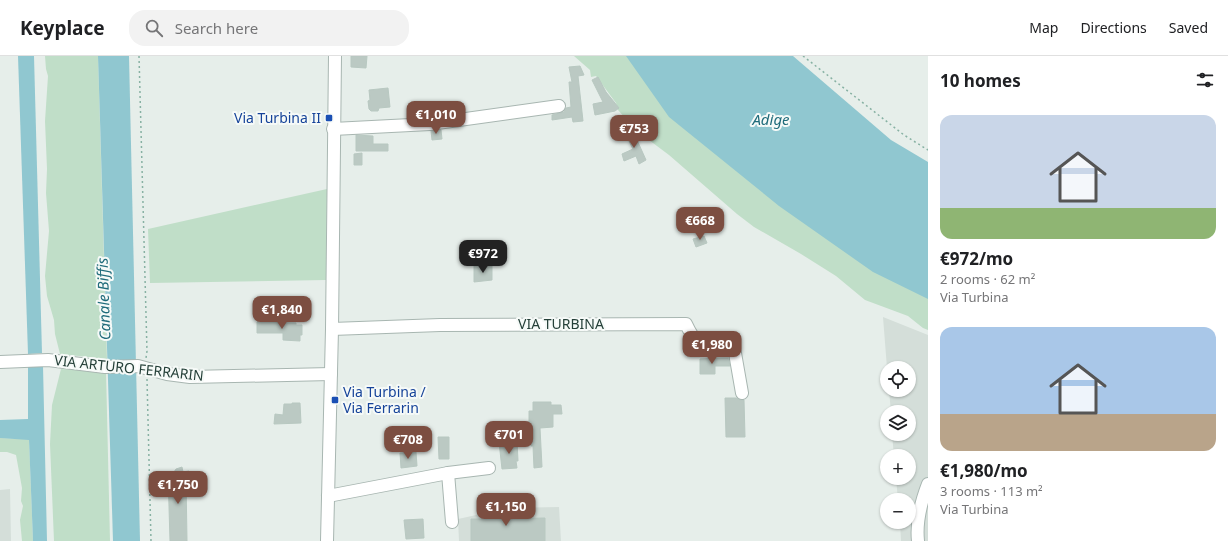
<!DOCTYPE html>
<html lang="en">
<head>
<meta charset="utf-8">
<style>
  :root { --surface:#fff; --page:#f2f2f2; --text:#202124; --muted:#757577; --line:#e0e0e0; --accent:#7c4e41 }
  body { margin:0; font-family:"Noto Sans",sans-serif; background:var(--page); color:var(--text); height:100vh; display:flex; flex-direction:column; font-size:15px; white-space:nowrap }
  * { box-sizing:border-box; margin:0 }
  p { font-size:13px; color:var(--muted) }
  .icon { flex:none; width:22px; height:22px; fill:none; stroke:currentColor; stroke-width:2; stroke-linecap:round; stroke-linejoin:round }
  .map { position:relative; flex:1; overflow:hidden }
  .drawer { display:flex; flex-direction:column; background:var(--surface); width:300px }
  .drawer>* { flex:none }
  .controls { position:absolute; left:880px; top:305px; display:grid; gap:8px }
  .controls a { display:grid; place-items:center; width:36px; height:36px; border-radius:50%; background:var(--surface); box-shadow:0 1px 3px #0004; font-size:20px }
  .price { position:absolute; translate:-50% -34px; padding:0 9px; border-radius:8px; background:var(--accent); color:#fff; font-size:13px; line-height:26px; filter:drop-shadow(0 1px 2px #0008) }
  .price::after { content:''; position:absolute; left:50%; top:24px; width:12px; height:9px; margin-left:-6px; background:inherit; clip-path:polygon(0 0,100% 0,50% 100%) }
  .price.active { background:#222; color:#fff }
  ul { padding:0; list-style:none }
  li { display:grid; align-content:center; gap:8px; height:212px; padding:0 12px }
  li span { display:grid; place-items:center; height:124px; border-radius:12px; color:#555 }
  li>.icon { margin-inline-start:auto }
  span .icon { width:72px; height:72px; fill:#fffc; stroke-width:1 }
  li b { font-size:17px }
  h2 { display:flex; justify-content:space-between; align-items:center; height:48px; padding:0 12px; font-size:17px }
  header { display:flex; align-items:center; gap:24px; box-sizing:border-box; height:56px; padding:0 20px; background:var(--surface); border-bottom:1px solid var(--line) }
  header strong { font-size:19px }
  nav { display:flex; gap:22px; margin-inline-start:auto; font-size:14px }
  .search { width:280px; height:36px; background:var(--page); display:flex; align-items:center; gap:10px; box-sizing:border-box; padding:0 14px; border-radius:16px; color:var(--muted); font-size:15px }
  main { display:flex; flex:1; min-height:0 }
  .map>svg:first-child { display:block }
</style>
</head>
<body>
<header>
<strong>Keyplace</strong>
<div class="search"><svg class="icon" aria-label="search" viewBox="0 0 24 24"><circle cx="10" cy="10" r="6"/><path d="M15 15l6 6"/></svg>Search here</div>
<nav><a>Map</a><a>Directions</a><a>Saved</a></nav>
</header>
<main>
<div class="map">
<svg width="928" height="485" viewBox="0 0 928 485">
  <rect width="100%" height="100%" fill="#e6eeea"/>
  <g fill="#d4ded9">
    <path d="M883 261 928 279V485H901L900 466H909V444H898L896 422H909V400H894L892 378H909V356H891L889 334H909V312H887Z"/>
    <path d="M10 433 11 485H0V434Z"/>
    <path d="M559 451 561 485H459L458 463 508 452Z"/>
  </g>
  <g fill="#c0dec8">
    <path d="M45 0H98L107 303 60 298 55 278 54 264 47 240 45 220 49 175 46 137 47 113 45 65 48 20 46 13Z"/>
    <path d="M574 0H657L928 225V274L923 272 908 260 865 244 836 220 801 198 754 171 737 158 669 99 637 75 618 54 616 47 596 20 591 21 590 14Z"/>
    <path d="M327 133 326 224 150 227 148 173Z"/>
    <path d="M61 313 106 315 110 485H54L50 388 52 349Z"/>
    <path d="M0 382 29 383 33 485H22L20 464 23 450 21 445 22 432 16 399 7 396H0Z"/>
  </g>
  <g fill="#90c7d0">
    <path d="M18 0H34L42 297 28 298Z"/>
    <path d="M98 0H129L140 485H113Z"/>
    <path d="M626 0H793L891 84 928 106V243L873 216 779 150 669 61Z"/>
    <path d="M43 310 47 485H33L29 384 0 382V364L28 363V311Z"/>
  </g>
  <g fill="#bbc9c3" stroke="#b8c8c1">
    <path d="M351 0H367L366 12 351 11Z"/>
    <path d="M580 10 584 19 578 20 583 65 573 66 572 61 552 64V59L564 56 566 52 571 51 569 26H572L569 11Z"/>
    <path d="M598 21 606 36 619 52 615 55 595 59 593 48 603 46 592 24Z"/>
    <path d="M388 32 390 51 379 52 378 55H371L369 53 368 45 370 44 369 34Z"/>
    <path d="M441 74 442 83 432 84 431 75Z"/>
    <path d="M633 75 646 104 639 108 636 100 624 105 622 98 633 93 626 79Z"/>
    <path d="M356 79 373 80V88H388V95H356Z"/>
    <path d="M362 97V109H354V98Z"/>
    <path d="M704 180 707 187 696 191 693 183Z"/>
    <path d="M474 210H492V224L474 226Z"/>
    <path d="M257 266 296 267V269H302V279H300V285L283 284V277H257Z"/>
    <path d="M722 302H728L730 310H715V318H700V303Z"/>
    <path d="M725 342H736L740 344H744L745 381H726Z"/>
    <path d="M533 346H551V349H561L562 358H553V371L540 372 542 411 534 412 533 390H531V375H525V366H529V355H533Z"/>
    <path d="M292 347H300L301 367 274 368 275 358 283 359 284 348H292Z"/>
    <path d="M438 381H449V403H439Z"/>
    <path d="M517 385 518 405H516L517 412 502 413 499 386Z"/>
    <path d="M416 396 417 410 401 412 400 397Z"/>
    <path d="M182 411 183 416 189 415 190 422H186L187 485H170L168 416H174L176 413Z"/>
    <path d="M486 438H494L495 463 545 462V485H471V463H487Z"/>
    <path d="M423 463 424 482 406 483 404 464Z"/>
  </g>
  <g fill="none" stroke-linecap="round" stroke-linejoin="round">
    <defs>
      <g id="minor">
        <path d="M333 73 430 68 559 50"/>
        <path d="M332 273 440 269 686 268C701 300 705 282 731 290L735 297 742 337"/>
        <path d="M0 306 48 304 105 311 138 310 167 318 190 321 331 318"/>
        <path d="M448 417 452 466"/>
        <path d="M328 440 448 417 489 412"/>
        <path d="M327 485 332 273 335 0"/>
        <path d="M918 485C916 466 921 446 928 428"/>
      </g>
    </defs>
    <use href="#minor" stroke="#a8b6b1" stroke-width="14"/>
    <g stroke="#87b1a3" stroke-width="1.5" stroke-dasharray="2 3" stroke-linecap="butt">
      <path d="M139 0 147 295 146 302"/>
      <path d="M803 0 904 79 928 94"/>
      <path d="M147 323 151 485"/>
    </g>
    <use href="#minor" stroke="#fff" stroke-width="12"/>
  </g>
  <g fill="#1a4fb4" stroke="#f6faf8" stroke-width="1.5">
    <rect x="325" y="58" width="8" height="8" rx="2"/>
    <rect x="331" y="340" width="8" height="8" rx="2"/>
  </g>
  <g text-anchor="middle" stroke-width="4" stroke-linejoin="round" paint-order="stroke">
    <g font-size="14" fill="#164399" stroke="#f6faf8" text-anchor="end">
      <text x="321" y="67">Via Turbina II</text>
      <text x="343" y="341" text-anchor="start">Via Turbina /<tspan x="343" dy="16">Via Ferrarin</tspan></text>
    </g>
    <g font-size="14" fill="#254039" stroke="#f6faf8">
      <text x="561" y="273">VIA TURBINA</text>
      <text transform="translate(129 312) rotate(6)" y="5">VIA ARTURO FERRARIN</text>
    </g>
    <g font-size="15" font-style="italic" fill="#206c7b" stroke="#f6faf8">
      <text x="771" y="69">Adige</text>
      <text transform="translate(104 243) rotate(-92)" y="5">Canale Biffis</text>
    </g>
  </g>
</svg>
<div class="controls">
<a><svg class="icon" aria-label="locate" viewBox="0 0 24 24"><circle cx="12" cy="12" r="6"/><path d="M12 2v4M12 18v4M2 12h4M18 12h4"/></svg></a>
<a><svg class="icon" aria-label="layers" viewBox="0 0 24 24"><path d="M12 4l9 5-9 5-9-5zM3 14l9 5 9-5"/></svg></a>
<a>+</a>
<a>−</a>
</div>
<b class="price" style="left:436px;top:79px">€1,010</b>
<b class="price" style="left:634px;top:93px">€753</b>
<b class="price" style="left:700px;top:185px">€668</b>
<b class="price active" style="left:483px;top:218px">€972</b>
<b class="price" style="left:282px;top:274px">€1,840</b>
<b class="price" style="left:712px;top:309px">€1,980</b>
<b class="price" style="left:509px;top:399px">€701</b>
<b class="price" style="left:408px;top:404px">€708</b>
<b class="price" style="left:178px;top:449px">€1,750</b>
<b class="price" style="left:506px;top:471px">€1,150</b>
</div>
<section class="drawer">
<h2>10 homes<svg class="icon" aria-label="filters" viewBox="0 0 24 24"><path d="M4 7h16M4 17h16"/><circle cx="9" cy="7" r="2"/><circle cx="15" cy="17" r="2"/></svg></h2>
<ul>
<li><span style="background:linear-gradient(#c9d6e8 75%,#8fb573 0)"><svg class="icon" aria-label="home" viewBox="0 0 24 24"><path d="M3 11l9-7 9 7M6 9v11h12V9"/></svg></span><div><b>€972/mo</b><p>2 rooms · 62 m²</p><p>Via Turbina</p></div></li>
<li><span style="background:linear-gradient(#a9c7e8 70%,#b9a48a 0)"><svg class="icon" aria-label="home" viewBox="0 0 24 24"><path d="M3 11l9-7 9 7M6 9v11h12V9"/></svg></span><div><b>€1,980/mo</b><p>3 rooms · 113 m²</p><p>Via Turbina</p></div></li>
</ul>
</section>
</main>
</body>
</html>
